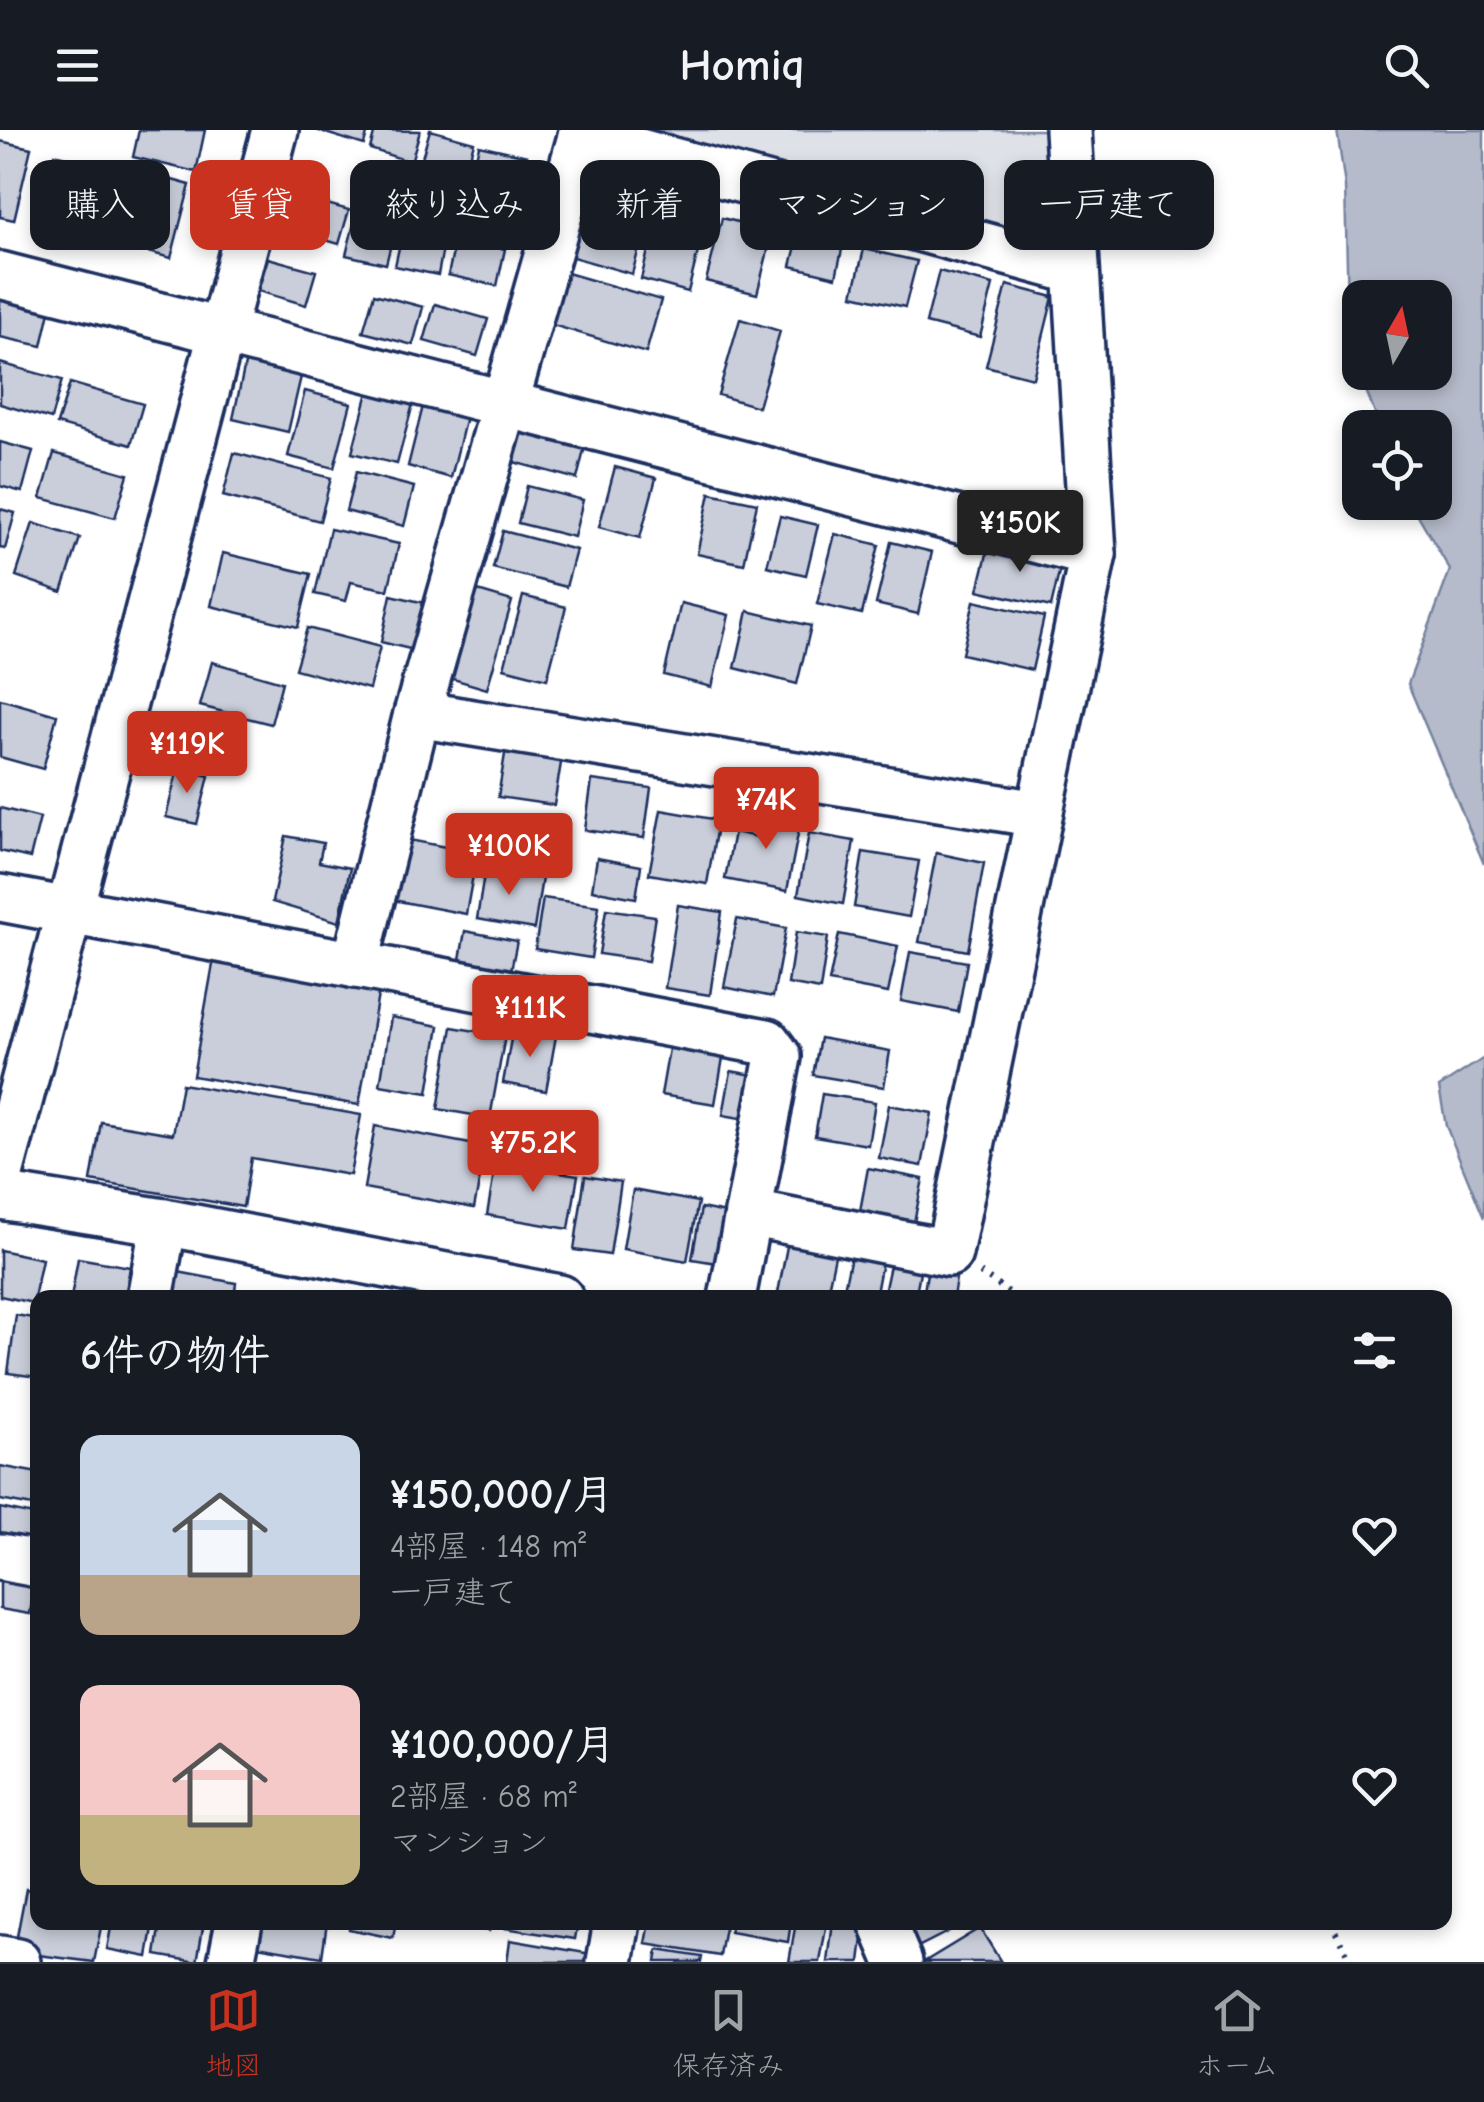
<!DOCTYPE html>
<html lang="ja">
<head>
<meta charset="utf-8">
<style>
  :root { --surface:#171b24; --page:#242831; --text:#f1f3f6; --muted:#9ea1a6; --line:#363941; --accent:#c8321e }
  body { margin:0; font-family:"Comic Neue","Klee One",sans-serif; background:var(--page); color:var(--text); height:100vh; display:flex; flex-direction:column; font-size:38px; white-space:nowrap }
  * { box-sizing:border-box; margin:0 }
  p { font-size:32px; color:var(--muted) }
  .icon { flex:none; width:55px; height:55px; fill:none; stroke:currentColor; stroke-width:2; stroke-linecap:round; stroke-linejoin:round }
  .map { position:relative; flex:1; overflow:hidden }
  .sheet { position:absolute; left:30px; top:1160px; width:1422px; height:640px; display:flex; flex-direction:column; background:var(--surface); border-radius:20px; box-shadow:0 5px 15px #0003 }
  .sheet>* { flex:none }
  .guide { position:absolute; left:30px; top:30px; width:1425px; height:90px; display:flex; gap:20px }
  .needle { width:65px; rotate:9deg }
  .buttons { position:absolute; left:1342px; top:150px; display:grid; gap:20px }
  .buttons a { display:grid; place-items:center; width:110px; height:110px; border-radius:20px; background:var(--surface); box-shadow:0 5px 15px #0003; font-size:50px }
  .price { position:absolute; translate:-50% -85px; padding:0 22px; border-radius:10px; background:var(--accent); color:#fff; font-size:32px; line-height:65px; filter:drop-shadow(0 2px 5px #0008) }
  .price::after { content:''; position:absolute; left:50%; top:60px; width:30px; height:22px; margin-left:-15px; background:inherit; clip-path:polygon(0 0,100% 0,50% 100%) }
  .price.active { background:#222; color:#fff }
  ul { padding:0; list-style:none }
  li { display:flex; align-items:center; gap:30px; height:250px; padding:0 50px }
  li span { display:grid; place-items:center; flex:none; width:280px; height:200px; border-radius:20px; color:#555 }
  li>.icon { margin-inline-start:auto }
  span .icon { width:120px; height:120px; fill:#fffc; stroke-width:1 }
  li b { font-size:42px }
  h2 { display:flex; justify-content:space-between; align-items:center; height:120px; padding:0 50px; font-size:42px }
  .tag { padding:0 35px; border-radius:20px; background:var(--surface); box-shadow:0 5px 15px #0003; font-size:35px; line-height:90px }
  .tag.active { background:var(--accent); color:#fff }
  header { display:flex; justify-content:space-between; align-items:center; height:130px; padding:0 50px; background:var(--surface); font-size:45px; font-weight:600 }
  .tab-bar { display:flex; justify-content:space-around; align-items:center; height:140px; border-top:2px solid var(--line); background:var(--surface); font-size:28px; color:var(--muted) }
  .tab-bar a { display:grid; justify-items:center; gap:5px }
  .tab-bar .active { color:var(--accent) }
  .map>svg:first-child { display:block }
</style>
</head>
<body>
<header><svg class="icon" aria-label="menu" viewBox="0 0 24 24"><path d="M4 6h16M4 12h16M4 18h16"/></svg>Homiq<svg class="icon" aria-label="search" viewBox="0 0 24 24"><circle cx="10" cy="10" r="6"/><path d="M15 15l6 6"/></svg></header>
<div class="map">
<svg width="1484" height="1832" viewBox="0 0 1484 1832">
  <rect width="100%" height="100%" fill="#fff"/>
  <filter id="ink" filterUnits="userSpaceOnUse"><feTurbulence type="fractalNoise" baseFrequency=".01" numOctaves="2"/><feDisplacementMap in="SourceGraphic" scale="20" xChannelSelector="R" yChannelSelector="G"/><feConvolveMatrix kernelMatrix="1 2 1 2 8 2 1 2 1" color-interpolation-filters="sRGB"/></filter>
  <g filter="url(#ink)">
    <path fill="#dee1e7" stroke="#7c88a2" stroke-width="2.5" d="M633 0H1049L1055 99 1038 116Z"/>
    <g fill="#b5bbca" stroke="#77839f" stroke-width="2.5" fill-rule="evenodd">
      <path d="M1337 0H1484V734L1408 554 1450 440 1411 373 1435 372V298L1380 297 1349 216 1345 56ZM1360 168H1435V242H1360Z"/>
      <path d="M1484 928V1088L1446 996 1439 957Z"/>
    </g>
    <g fill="#caceda" stroke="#1b2f5e" stroke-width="2.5">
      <path d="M139 0H205L196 42 133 27Z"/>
      <path d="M316 0H368L364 15Z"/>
      <path d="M375 0 420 1 411 32 370 19Z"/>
      <path d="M430 0 474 12 464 47 420 35Z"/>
      <path d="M0 11 31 18 14 90 0 87Z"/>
      <path d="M479 15 527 26 518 61 471 50Z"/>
      <path d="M54 24 117 40 100 105 37 90Z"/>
      <path d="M593 26 658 43 646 87 582 70Z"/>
      <path d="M128 38 190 55 171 128 109 112Z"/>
      <path d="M298 66 349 80 339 114 288 99Z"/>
      <path d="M661 69 708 81 688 162 641 149Z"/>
      <path d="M581 83 644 100 632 144 569 126Z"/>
      <path d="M722 88 773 101 757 164 706 151Z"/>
      <path d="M802 91 846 101 836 147 791 136Z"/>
      <path d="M354 93 394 102 386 134 346 125Z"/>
      <path d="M402 104 444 113 438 145 395 136Z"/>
      <path d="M456 109 505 119 497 156 448 145Z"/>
      <path d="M864 119 917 131 905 177 853 165Z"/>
      <path d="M268 128 316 141 306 175 258 161Z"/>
      <path d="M939 141 993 155 980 207 926 193Z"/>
      <path d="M564 142 661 170 646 223 549 194Z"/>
      <path d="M1007 155 1053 167 1033 248 986 236Z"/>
      <path d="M0 156 53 168 42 216 0 207Z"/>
      <path d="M374 164 423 177 413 215 363 202Z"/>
      <path d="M435 174 488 189 477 226 424 211Z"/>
      <path d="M740 189 780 201 758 277 718 265Z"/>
      <path d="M247 225 303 238 288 302 233 289Z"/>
      <path d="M0 233 62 250 51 289 0 274Z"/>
      <path d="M70 253 143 274 131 315 57 294Z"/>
      <path d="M369 258 414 270 397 334 352 323Z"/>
      <path d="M305 261 351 273 334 338 288 326Z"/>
      <path d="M425 268 468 279 451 348 408 336Z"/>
      <path d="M520 291 587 308 577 349 510 331Z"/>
      <path d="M0 312 33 321 22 362 0 356Z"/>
      <path d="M54 323 128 344 115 388 41 368Z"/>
      <path d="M234 323 331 348 320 391 223 366Z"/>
      <path d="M615 337 656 348 640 408 599 397Z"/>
      <path d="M356 342 414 357 404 396 346 381Z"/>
      <path d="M527 356 583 370 574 407 518 393Z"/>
      <path d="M710 363 757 373 744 434 697 424Z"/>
      <path d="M0 379 15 383 5 419 0 418Z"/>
      <path d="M780 386 818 395 806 445 767 436Z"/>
      <path d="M33 393 80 408 62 462 16 446Z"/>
      <path d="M330 399 399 414 388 460 351 452 346 471 315 464Z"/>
      <path d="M503 401 576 420 566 457 493 438Z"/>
      <path d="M835 404 879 415 862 484 817 474Z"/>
      <path d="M891 412 932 422 918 484 876 474Z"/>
      <path d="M990 412 1062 430 1051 477 978 460Z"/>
      <path d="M223 423 311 444 298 497 211 476Z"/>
      <path d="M471 459 512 471 487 559 446 547Z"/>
      <path d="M391 465 429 474 418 521 381 512Z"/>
      <path d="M523 466 566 477 547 549 504 538Z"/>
      <path d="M974 471 1044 487 1032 540 962 524Z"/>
      <path d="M681 473 729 485 712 557 664 545Z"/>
      <path d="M748 481 811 496 797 554 735 538Z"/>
      <path d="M307 498 380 517 369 559 295 539Z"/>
      <path d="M212 532 282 552 271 594 200 576Z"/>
      <path d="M0 569 57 585 43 639 0 627Z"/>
      <path d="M149 592 197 603 189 634 142 624Z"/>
      <path d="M506 618 562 627 554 675 498 667Z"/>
      <path d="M178 638 209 646 197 694 166 687Z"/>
      <path d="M592 650 651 658 644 708 585 700Z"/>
      <path d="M767 676 802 683 787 761 725 749 734 702 761 708Z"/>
      <path d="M0 678 40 688 30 728 0 721Z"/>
      <path d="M661 680 718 690 707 754 649 744Z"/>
      <path d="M492 690 539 697 534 732 487 726Z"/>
      <path d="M809 703 854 711 843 774 798 765Z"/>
      <path d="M286 706 323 713 319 732 350 738 339 792 272 772Z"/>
      <path d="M404 709 477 723 466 784 393 770Z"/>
      <path d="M863 722 919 731 909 787 854 777Z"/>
      <path d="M936 723 984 733 968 821 919 812Z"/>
      <path d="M597 728 641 736 636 768 592 760Z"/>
      <path d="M485 738 542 748 534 799 477 789Z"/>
      <path d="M543 768 599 776 591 828 535 819Z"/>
      <path d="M678 775 722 782 710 865 665 858Z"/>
      <path d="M606 779 655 786 648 831 599 824Z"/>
      <path d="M737 789 786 798 773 867 724 857Z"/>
      <path d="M465 801 517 811 510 845 459 835Z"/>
      <path d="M796 802 828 807 820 860 788 854Z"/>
      <path d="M839 804 898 816 888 863 829 852Z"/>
      <path d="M910 822 967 832 958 882 901 871Z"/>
      <path d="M215 823 380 853 359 975 193 946Z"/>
      <path d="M391 887 439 896 428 963 380 955Z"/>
      <path d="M452 897 505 906 490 988 438 979Z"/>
      <path d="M513 898 556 906 546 961 503 953Z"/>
      <path d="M820 908 890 921 884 957 813 945Z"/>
      <path d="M670 913 724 922 715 974 661 965Z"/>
      <path d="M731 941 759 946 752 990 723 985Z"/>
      <path d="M182 954 361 985 350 1045 251 1028 243 1077 91 1051 101 992 173 1004Z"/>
      <path d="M822 964 875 972 868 1015 815 1006Z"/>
      <path d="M889 975 932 983 922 1036 879 1028Z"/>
      <path d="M375 996 486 1017 474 1078 364 1058Z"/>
      <path d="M496 1032 578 1045 569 1099 487 1085Z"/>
      <path d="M868 1038 923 1049 914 1092 860 1081Z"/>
      <path d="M585 1046 621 1052 610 1125 574 1120Z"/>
      <path d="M633 1060 698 1072 687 1131 623 1119Z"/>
      <path d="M701 1078 726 1083 717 1133 692 1129Z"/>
      <path d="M788 1111 836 1121 826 1168H777Z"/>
      <path d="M0 1120 42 1129 33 1173 0 1166Z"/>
      <path d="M851 1126 882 1132 875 1168H842Z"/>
      <path d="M78 1128 130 1137 125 1168H71Z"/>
      <path d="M890 1135 920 1142 915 1168H883Z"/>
      <path d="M178 1142 236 1153 234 1168H173Z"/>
      <path d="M927 1143 956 1148 953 1168H923Z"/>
      <path d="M16 1185 38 1189V1247L8 1243Z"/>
      <path d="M0 1336 38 1343V1377L0 1370Z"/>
      <path d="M0 1378 38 1386 35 1418 0 1411Z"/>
      <path d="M0 1445 35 1451 30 1484 0 1479Z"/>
      <path d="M26 1759 38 1761V1792H102L94 1832 14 1822Z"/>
      <path d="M112 1792H154L148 1827 107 1819Z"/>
      <path d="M161 1792H204L197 1832 156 1825Z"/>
      <path d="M261 1792H327L322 1827 257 1816Z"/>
      <path d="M350 1792H396L393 1808 349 1799Z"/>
      <path d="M444 1792H490L489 1801Z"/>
      <path d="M499 1792H578L575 1809 498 1797Z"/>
      <path d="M650 1792H726L720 1826 646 1814Z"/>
      <path d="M732 1792H791L788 1812 730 1802Z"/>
      <path d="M796 1792H827L820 1832H789Z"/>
      <path d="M833 1792H865L860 1832H828Z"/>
      <path d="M893 1792H967L908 1822Z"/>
      <path d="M980 1798 1001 1832H924Z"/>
      <path d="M510 1810 591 1824 589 1832H507Z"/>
      <path d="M658 1820 702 1827 701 1832H656Z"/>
    </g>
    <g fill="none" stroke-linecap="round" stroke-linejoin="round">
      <defs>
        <g id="minor">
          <path d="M581 6 1073 140"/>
          <path d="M0 145 1093 424"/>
          <path d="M417 584 1038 684"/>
          <path d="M0 768 767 912 778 927 732 1168"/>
          <path d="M355 835 417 584 583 0"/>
          <path d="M0 1044 275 0"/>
          <path d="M0 1066 164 1092 560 1168"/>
          <path d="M748 1083 949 1123 1093 424 1068 0"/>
          <path d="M150 1168 164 1092"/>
          <path d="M0 1427 38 1434"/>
          <path d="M882 1792 899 1832"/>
          <path d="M0 1829 17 1832"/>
          <path d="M231 1832 239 1792"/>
          <path d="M610 1832 617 1792"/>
        </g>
      </defs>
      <use href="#minor" stroke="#1b2f5e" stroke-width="52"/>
      <g stroke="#1b2f5e" stroke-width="6" stroke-dasharray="2.5 8" stroke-linecap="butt">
        <path d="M980 1143 1018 1168"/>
        <path d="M1331 1792 1351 1832"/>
      </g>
      <use href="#minor" stroke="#fff" stroke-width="45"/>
    </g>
  </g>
</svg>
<div class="buttons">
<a><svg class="needle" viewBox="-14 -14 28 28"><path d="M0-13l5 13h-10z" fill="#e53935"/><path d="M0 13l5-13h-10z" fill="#9ea1a6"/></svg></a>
<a><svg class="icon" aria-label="locate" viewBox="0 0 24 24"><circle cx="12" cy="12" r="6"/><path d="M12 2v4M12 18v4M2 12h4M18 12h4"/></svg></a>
</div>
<b class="price active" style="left:1020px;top:445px">¥150K</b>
<b class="price" style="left:187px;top:666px">¥119K</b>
<b class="price" style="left:766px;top:722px">¥74K</b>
<b class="price" style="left:509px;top:768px">¥100K</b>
<b class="price" style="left:530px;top:930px">¥111K</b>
<b class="price" style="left:533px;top:1065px">¥75.2K</b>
<div class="guide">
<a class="tag">購入</a>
<a class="tag active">賃貸</a>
<a class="tag">絞り込み</a>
<a class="tag">新着</a>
<a class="tag">マンション</a>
<a class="tag">一戸建て</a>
</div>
<section class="sheet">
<h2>6件の物件<svg class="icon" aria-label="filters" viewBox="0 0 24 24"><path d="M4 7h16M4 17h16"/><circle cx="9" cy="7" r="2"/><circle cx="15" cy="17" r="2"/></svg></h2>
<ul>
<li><span style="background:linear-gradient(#c9d6e8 70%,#b9a48a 0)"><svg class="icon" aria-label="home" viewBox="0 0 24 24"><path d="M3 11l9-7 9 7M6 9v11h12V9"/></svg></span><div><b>¥150,000/月</b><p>4部屋 · 148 m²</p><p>一戸建て</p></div><svg class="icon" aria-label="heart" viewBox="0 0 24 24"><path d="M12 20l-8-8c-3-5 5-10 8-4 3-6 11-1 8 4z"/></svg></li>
<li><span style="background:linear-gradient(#f6c9c9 65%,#c2b280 0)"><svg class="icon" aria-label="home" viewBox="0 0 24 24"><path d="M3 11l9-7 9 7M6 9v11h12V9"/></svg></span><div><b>¥100,000/月</b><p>2部屋 · 68 m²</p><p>マンション</p></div><svg class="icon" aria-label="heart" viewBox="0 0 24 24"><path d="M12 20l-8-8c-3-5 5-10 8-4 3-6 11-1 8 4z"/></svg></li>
</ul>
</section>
</div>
<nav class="tab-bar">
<a class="active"><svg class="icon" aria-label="map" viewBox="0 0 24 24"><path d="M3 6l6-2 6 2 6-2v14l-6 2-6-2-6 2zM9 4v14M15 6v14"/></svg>地図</a>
<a><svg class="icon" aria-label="saved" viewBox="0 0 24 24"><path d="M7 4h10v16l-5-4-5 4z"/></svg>保存済み</a>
<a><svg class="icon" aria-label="home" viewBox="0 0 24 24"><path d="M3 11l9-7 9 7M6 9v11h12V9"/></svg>ホーム</a>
</nav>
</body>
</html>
